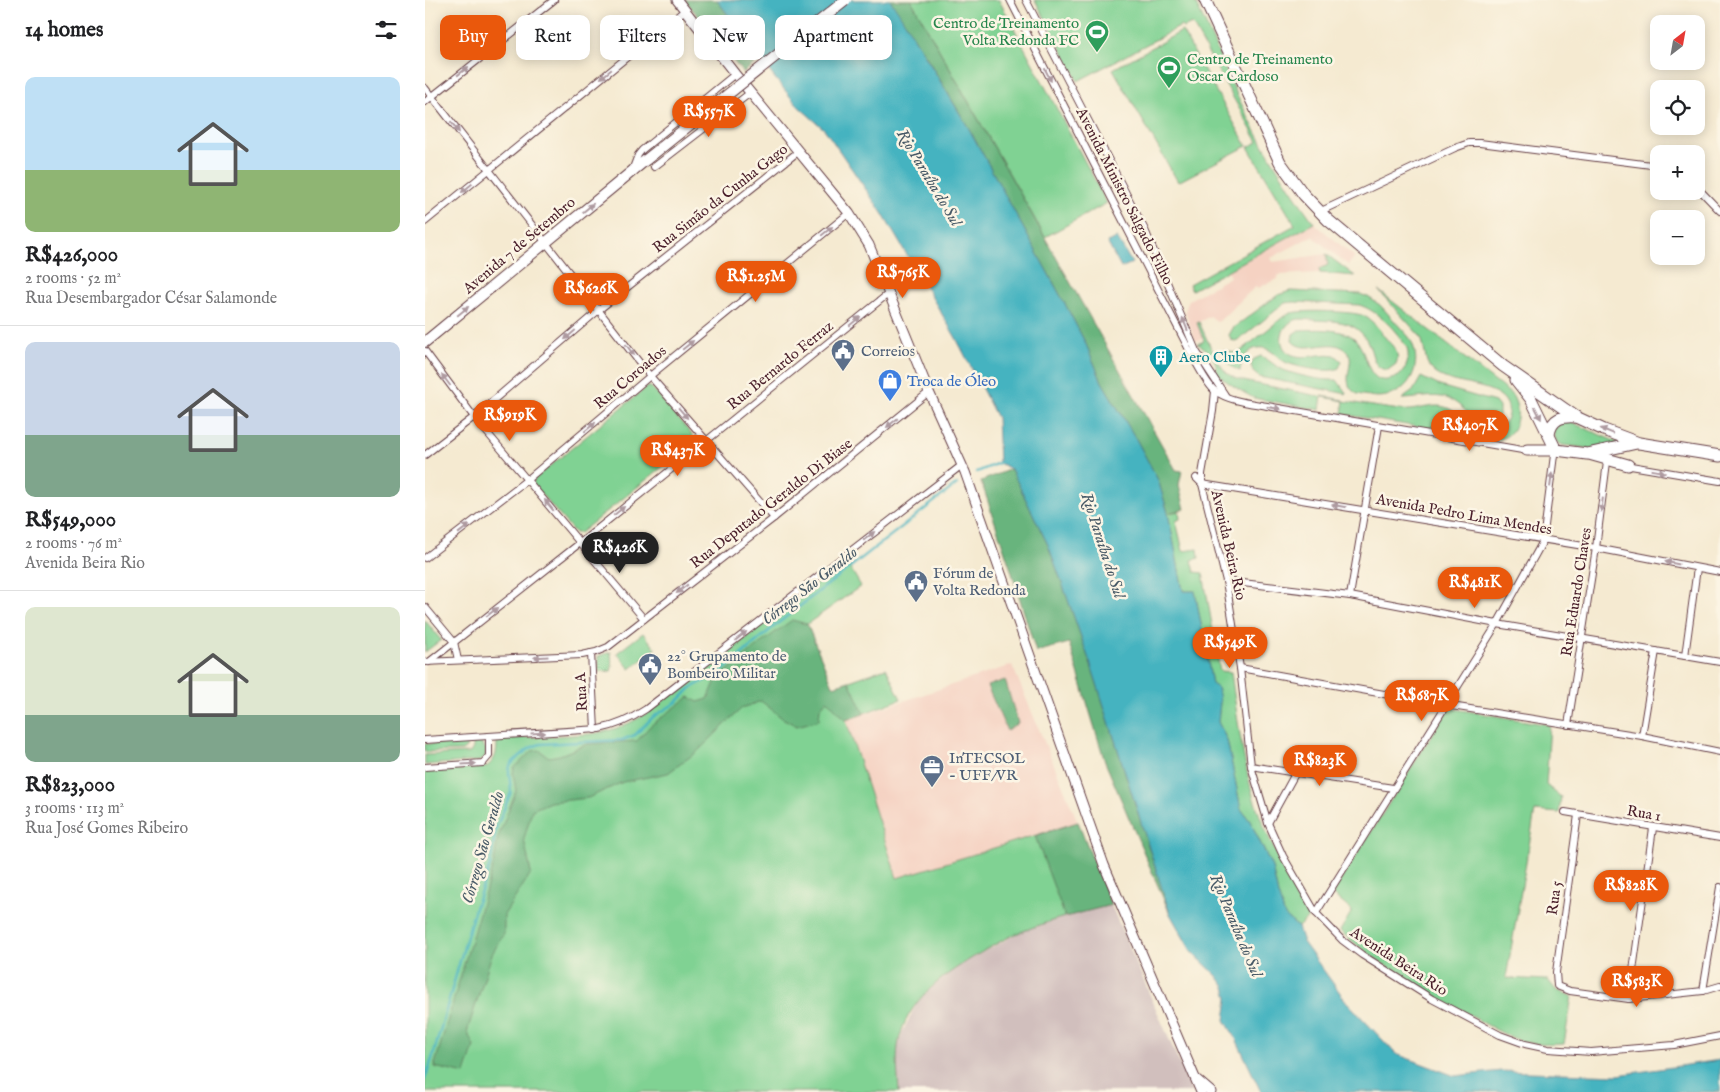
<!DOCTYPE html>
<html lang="en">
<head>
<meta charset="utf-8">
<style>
  :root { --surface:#fff; --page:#f6f6f6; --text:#202124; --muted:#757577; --line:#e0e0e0; --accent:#ea580c }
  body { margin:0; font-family:"IM FELL English",serif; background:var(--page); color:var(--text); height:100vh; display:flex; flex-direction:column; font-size:19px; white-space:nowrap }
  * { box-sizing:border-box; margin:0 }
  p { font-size:16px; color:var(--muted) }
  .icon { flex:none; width:28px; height:28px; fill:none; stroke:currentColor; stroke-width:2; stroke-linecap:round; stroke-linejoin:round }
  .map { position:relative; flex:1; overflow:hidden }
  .side { display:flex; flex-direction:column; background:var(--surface); width:425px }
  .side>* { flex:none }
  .banner { position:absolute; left:15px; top:15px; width:475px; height:45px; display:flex; gap:10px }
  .needle { width:32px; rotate:31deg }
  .fabs { position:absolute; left:1225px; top:15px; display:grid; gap:10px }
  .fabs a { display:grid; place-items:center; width:55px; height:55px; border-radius:10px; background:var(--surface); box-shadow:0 2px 12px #0003; font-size:25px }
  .price { position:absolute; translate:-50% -42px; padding:0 11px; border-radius:18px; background:var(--accent); color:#fff; font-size:16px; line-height:32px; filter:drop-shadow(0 1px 2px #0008) }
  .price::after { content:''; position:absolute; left:50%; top:30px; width:15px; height:11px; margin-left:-8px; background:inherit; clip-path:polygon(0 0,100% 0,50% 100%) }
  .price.on { background:#222; color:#fff }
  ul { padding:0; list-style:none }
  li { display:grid; align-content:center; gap:10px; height:265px; padding:0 25px }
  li+li { border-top:1px solid var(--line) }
  li span { display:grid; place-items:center; height:155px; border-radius:10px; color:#555 }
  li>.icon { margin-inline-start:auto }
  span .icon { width:90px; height:90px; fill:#fffc; stroke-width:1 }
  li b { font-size:21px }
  h2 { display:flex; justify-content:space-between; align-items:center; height:60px; padding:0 25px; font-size:21px }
  .tag { padding:0 18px; border-radius:10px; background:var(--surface); box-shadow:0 2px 12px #0003; font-size:18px; line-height:45px }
  .tag.on { background:var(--accent); color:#fff }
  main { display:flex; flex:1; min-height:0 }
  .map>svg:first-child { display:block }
</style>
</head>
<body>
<main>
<section class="side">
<h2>14 homes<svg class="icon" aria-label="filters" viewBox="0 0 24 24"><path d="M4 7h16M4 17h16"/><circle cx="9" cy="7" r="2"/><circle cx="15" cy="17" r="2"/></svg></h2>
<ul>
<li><span style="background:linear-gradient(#bfe0f5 60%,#8fb573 0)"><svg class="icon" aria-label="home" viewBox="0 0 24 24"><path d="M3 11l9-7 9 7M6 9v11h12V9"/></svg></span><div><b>R$426,000</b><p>2 rooms · 52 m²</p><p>Rua Desembargador César Salamonde</p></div></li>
<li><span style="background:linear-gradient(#c9d6e8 60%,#7fa58c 0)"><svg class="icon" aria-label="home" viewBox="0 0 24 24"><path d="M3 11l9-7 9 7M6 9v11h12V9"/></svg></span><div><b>R$549,000</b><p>2 rooms · 76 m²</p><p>Avenida Beira Rio</p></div></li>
<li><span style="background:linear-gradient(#dfe7d0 70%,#7fa58c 0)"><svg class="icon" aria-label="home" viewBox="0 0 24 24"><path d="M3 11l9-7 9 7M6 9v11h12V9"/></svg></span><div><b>R$823,000</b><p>3 rooms · 113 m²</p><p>Rua José Gomes Ribeiro</p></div></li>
</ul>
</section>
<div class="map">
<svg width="1295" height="1092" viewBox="0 0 1295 1092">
  <rect width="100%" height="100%" fill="#fcf5e5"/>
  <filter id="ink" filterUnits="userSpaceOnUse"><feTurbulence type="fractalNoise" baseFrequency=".02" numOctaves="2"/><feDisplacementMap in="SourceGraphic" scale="10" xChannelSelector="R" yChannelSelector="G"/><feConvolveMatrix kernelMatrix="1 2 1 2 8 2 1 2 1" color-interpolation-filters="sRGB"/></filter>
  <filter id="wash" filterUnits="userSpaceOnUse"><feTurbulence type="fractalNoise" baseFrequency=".0096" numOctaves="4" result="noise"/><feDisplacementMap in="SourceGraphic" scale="20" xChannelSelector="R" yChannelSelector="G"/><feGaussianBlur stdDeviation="1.12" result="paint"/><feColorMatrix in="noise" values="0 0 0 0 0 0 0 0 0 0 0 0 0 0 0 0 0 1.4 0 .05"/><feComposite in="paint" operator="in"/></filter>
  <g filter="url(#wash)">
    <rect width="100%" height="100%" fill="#f5ead1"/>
    <g fill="#f5d2c2">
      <path d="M889 223 930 257 923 265 887 236 846 258 848 262 901 254 903 265 895 269V273L854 275 852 279 833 288 831 286 793 322 785 316 772 323 778 339 770 341 760 311 764 300 805 277 802 271Z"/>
      <path d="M587 665 653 822 472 878 421 720Z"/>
    </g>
    <path fill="#d1bfbd" d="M686 905 767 1092H474L472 1060 473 1046 477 1033 491 1005 500 993 517 978 538 963 599 930 621 922Z"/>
    <g fill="#80d293" stroke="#65785f">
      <path d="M486 0H574L682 203 620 237Z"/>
      <path d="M610 0H769C786 33 799 68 815 101 836 144 861 184 889 223L767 290 764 284 870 225 823 147 833 142 767 24 758 28 756 26 653 81Z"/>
      <path d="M757 31 822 146 753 182 688 69Z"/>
      <path d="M901 254 930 276 895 273 894 269 903 265Z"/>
      <path d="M953 290 1087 395C1098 412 1092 438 1070 440L917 414 919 400 897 396 895 410 829 398C822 395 796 379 792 373 791 371 791 367 791 365 788 356 781 347 772 344L779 341 772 323 774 322C780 335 793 366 803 374 811 380 823 382 833 384 880 393 928 404 975 410 990 412 1006 403 1020 407 1037 412 1042 435 1065 432 1077 430 1087 416 1082 404 1073 382 1024 387 1008 371 998 362 1001 347 995 336Z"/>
      <path d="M865 291 935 294 943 297 955 305 984 337C1003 368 979 403 944 396 939 395 933 395 929 392 912 378 939 355 914 346 899 341 878 354 867 341L868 334 874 330C890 329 914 328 928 337 945 350 939 394 974 376 982 368 985 359 982 348 973 332 952 310 934 305L869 302 860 303 815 339 810 341 806 340 804 335 808 328 853 295Z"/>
      <path d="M866 313C878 310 930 311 939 316 949 321 956 332 963 341 970 348 975 354 971 364L963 370C948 369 949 357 944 345 941 337 935 330 927 326 915 320 902 321 889 320 883 320 876 318 870 320 854 326 851 349 868 355 881 360 897 352 910 355L917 361 914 368C905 374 870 367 860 362 854 359 850 353 844 350 828 342 816 357 815 371 806 368 798 360 798 350L809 353 816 351 858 317Z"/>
      <path d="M836 356C843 359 849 365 856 369 870 375 897 381 912 380L922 394 834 377 828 372 826 365 829 359Z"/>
      <path d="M996 377 1015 386 1070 402 1074 407V416C1061 434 1045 414 1035 406 1029 401 1023 398 1017 397 1004 395 990 399 977 399L988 391Z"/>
      <path d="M222 387H226L230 391 268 436 269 441 266 444 155 533H150L109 486 108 482 110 478Z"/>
      <path d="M1145 422 1148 423 1194 443 1169 449 1137 445 1131 441 1128 431 1134 423Z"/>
      <path d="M754 511 755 519 751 521 758 551 773 549 774 558 767 560 770 572 778 573 795 671 806 672C812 715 817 758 829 799 842 840 864 878 885 916L873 927 860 916 853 895 847 867 825 821 816 809 802 740 793 722 795 702 787 684 770 591H758L743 513Z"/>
      <path d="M421 561 436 586 382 624 408 687 461 668 476 699 421 720 472 878 653 822 686 905C657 912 629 919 601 930 586 935 571 944 557 952 520 974 480 1000 473 1046 471 1061 473 1077 474 1092H0V771L61 767C72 760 72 750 72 739L165 734C189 731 208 723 228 709Z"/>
      <path d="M0 620 16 640 0 652Z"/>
      <path d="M218 633 231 649 205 669 192 653Z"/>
      <path d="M186 652 187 667 186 671 174 672 173 656Z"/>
      <path d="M1024 708 1125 725 1121 785 1136 797 1134 813 1110 811 1081 978 1123 980 1131 990 1147 996 1139 1044C1124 1045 1107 1045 1094 1040 1077 1034 1061 1024 1046 1016 1000 992 954 965 915 931L927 911 907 894Z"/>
      <path d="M42 742 41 748 37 751 0 752V744Z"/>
      <path d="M48 742H55L61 749 60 757 55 761 0 765V755L45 753 48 748Z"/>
    </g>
    <g fill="#68b47d" stroke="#596a54">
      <path d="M260 0H292L335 59 318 73Z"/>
      <path d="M465 0H486L751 470 757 471 754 485 760 509 743 513 733 480 711 439 677 382 660 342 640 304 543 127 502 58Z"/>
      <path d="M586 469 623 545 637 583 667 668 745 914 680 762 644 643 611 652 585 567 556 481Z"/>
      <path d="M367 620 382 624 408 686 424 681 439 714 421 720 402 700 395 708 394 720 372 726 357 718 336 701 317 708 273 751 243 773 198 782 163 798 125 802 107 810 99 839 106 873 79 915V934L67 954 42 1032 49 1046 40 1074 9 1067 69 862 73 837 91 791 88 774 89 768 107 751 114 750 124 757 135 755 162 744 212 741 225 726 264 697 273 702 283 699 291 680 336 643Z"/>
      <path d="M580 680 593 723 582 731 562 686Z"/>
      <path d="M653 822 686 905 640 917 610 836Z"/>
    </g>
    <g fill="#45b3c0" stroke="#486976">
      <path d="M292 0H465L473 11 543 127 640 304 660 342 677 382 711 439 733 480 743 513 758 591H770L787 684 793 688 795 702 793 722 802 740 816 809 825 821 847 867 853 895 860 916 873 927 878 942 921 1001 971 1054 1030 1076 1076 1071 1193 1075 1295 1060V1092H836L811 1039 800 1020 803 998 800 987 792 976 766 951 745 914 667 668 637 583 623 545 586 469 574 463 572 418 531 338 457 213 400 130 373 106 348 76Z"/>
      <path d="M692 238 707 263 696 268 682 242Z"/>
    </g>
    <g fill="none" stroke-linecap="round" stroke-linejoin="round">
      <g stroke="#45b3c0" stroke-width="2.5">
        <path d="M552 472 576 462"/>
        <path d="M0 1079 8 1056 50 908 65 865 71 828 86 792 84 771 85 766 89 761 105 748 115 744 197 740 210 735 228 717 252 702 266 688 296 672 352 624 532 484"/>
      </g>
    </g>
  </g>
  <g filter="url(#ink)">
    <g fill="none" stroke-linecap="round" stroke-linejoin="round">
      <defs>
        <g id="street">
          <path d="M585 0 758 338C765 351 779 382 790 391 804 401 825 403 842 406L1103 451"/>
          <path d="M601 0 720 230 771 351 800 395"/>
          <path d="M0 88 225 376 349 518"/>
          <path d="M0 102 129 0"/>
          <path d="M229 167 325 93"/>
          <path d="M208 168 213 155 217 150 310 74"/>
          <path d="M1271 186 1295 211"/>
          <path d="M894 212 1030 148 1044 143H1055L1234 166"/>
          <path d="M0 222 260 10"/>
          <path d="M0 351 49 417 219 619"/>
          <path d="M790 391 788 411 777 474V484L801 581 815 668 826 766 843 823 858 856 891 913 917 940 937 955 1007 999 1075 1035 1100 1044 1123 1049 1166 1052 1249 1045 1295 1036"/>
          <path d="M0 455 49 417 175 309 374 151"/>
          <path d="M1200 465 1295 481"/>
          <path d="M771 478 777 484 1171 548 1295 572"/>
          <path d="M0 558 103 479 225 376 424 213"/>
          <path d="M801 581 925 596 1072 624 1295 662"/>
          <path d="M925 596 954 426"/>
          <path d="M0 607 29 642 33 660"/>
          <path d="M166 653 170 730"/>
          <path d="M1260 656 1272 568"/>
          <path d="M0 662 157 655 171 652 183 647 349 518 504 392"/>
          <path d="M4 662 155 543 463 294"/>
          <path d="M815 668 1020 705 1217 736 1295 752"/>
          <path d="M1143 725 1171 548 1182 462"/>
          <path d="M1217 736 1231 651"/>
          <path d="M0 740 174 729C191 726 206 719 221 709L537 465"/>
          <path d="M826 766 968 788"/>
          <path d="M0 767 58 763 64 756V736"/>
          <path d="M1140 812 1295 838"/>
          <path d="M1153 815 1131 972 1132 986 1145 991 1204 999 1278 991 1295 986"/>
          <path d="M843 823 871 772"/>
          <path d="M891 913 1072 624 1118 541 1129 455"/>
          <path d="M1278 991 1295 887"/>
          <path d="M1204 999 1228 828"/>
        </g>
        <g id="secondary">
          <path d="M252 0 310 74 424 213 444 245 504 392 540 472 679 865 776 1092"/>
          <path d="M772 1080 786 1092"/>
        </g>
        <path id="primary" d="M0 342 222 159"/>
        <g id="highway">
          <path d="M780 0 855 162 879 195 903 220 1078 366 1151 417 1179 430 1214 443 1295 456"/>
          <path d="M1091 380 1106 399 1131 450 1162 454 1212 443"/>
          <path d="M1124 434C1127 418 1137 416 1151 417"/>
          <path d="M1102 450H1131"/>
          <path d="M1164 454 1203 465"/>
        </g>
      </defs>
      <use href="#street" stroke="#643d44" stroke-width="8"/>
      <use href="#secondary" stroke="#643d44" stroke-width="11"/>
      <use href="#primary" stroke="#643d44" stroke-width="12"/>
      <use href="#highway" stroke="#643d44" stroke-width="13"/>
      <use href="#street" stroke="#fff" stroke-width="6"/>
      <use href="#secondary" stroke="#fff" stroke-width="9"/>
      <use href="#primary" stroke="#fff" stroke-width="10"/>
      <use href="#highway" stroke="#fff" stroke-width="11"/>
      <defs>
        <path id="primary-bridge" d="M222 159 421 0"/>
      </defs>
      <use href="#primary-bridge" stroke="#643d44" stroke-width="12" stroke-linecap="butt"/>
      <use href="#primary-bridge" stroke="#fff" stroke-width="10"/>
    </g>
    <defs><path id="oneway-solid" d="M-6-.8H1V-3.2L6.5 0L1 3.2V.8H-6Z" transform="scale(1.25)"/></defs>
    <g fill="#ae9aa0">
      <use href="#oneway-solid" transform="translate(38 71) rotate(-38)"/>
      <use href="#oneway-solid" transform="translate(181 74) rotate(141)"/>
      <use href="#oneway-solid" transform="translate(623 75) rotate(63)"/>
      <use href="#oneway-solid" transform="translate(30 127) rotate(52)"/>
      <use href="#oneway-solid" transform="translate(42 188) rotate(141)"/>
      <use href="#oneway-solid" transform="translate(163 208) rotate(-40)"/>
      <use href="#oneway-solid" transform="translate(402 231) rotate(-39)"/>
      <use href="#oneway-solid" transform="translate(38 311) rotate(-39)"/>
      <use href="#oneway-solid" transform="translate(430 321) rotate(-39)"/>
      <use href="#oneway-solid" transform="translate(760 324) rotate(-112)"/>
      <use href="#oneway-solid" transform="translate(145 335) rotate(139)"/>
      <use href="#oneway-solid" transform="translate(263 345) rotate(-39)"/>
      <use href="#oneway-solid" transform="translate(205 350) rotate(53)"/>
      <use href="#oneway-solid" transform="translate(21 380) rotate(-127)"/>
      <use href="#oneway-solid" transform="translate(849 408) rotate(10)"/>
      <use href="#oneway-solid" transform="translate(258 413) rotate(49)"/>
      <use href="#oneway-solid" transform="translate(1113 413) rotate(63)"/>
      <use href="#oneway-solid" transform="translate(467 423) rotate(141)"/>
      <use href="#oneway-solid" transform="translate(165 427) rotate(-40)"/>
      <use href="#oneway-solid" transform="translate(1182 431) rotate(-158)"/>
      <use href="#oneway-solid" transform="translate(1233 471) rotate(10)"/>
      <use href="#oneway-solid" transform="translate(1126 480) rotate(-83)"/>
      <use href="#oneway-solid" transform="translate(124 505) rotate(-129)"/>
      <use href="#oneway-solid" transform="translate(1177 505) rotate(97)"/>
      <use href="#oneway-solid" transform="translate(914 506) rotate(-171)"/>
      <use href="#oneway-solid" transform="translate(194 511) rotate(-39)"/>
      <use href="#oneway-solid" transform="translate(39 529) rotate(-38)"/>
      <use href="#oneway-solid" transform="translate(444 536) rotate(-38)"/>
      <use href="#oneway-solid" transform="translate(1247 563) rotate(-169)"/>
      <use href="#oneway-solid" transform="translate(257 589) rotate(142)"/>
      <use href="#oneway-solid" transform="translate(67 612) rotate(-38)"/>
      <use href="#oneway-solid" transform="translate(316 636) rotate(-38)"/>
      <use href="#oneway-solid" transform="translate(116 657) rotate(177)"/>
      <use href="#oneway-solid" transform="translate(113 733) rotate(-3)"/>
      <use href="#oneway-solid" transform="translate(44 764) rotate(-3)"/>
    </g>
  </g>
  <defs>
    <symbol id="stadium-pin" viewBox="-11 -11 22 30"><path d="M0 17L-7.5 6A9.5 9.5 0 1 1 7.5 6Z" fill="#2e9e5b" stroke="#fcf5e5"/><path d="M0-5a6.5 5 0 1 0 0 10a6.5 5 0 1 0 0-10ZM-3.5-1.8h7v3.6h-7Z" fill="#fff"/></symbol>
    <symbol id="civic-pin" viewBox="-11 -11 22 30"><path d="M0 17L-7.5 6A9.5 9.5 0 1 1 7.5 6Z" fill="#5c6f8a" stroke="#fcf5e5"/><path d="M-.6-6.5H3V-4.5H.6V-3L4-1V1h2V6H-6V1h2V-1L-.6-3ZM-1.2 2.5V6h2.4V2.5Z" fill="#fff"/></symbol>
    <symbol id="building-pin" viewBox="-11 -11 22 30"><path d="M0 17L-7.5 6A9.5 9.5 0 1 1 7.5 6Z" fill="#0f9aa8" stroke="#fcf5e5"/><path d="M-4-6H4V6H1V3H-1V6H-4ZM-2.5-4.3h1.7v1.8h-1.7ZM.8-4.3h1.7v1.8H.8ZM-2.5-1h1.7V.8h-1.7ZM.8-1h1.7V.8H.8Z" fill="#fff"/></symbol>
    <symbol id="shop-pin" viewBox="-11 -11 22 30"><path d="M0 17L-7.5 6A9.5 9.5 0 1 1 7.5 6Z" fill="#3f7fe0" stroke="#fcf5e5"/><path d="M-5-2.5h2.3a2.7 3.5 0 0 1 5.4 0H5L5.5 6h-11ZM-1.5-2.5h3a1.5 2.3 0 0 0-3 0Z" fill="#fff"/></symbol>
    <symbol id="office-pin" viewBox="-11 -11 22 30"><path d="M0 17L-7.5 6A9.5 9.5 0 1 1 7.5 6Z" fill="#5c6f8a" stroke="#fcf5e5"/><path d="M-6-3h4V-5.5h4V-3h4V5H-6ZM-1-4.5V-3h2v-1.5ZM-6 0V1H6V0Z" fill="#fff"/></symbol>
  </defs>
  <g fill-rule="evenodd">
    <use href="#stadium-pin" x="658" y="18" width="28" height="38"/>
    <use href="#stadium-pin" x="730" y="54" width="28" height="38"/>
    <use href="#civic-pin" x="404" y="337" width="28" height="38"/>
    <use href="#building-pin" x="722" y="343" width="28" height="38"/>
    <use href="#shop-pin" x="451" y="367" width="28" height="38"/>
    <use href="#civic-pin" x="477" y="568" width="28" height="38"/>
    <use href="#civic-pin" x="211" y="651" width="28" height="38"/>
    <use href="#office-pin" x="493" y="753" width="28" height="38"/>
  </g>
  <g text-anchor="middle" stroke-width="5" stroke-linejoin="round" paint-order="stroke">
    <g font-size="15" fill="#27864d" stroke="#fcf5e5" text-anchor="end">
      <text x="654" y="28">Centro de Treinamento<tspan x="654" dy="17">Volta Redonda FC</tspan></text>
      <text x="762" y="64" text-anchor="start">Centro de Treinamento<tspan x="762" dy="17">Oscar Cardoso</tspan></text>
    </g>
    <g font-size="15" fill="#4a1f2b" stroke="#fcf5e5">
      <text transform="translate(700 196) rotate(63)" y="5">Avenida Ministro Salgado Filho</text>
      <text transform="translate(295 198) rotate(-38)" y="5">Rua Simão da Cunha Gago</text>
      <text transform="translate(94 245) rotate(-40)" y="5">Avenida 7 de Setembro</text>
      <text transform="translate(355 365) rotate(-39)" y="5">Rua Bernardo Ferraz</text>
      <text transform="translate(205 377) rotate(-40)" y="5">Rua Coroados</text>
      <text transform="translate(346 503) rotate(-38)" y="5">Rua Deputado Geraldo Di Biase</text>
      <text transform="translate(1039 514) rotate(10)" y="5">Avenida Pedro Lima Mendes</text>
      <text transform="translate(804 545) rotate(77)" y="5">Avenida Beira Rio</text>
      <text transform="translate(1151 592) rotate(-81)" y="5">Rua Eduardo Chaves</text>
      <text transform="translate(156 692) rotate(-93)" y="5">Rua A</text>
      <text transform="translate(1219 813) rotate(10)" y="5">Rua 1</text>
      <text transform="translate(1129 898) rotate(-82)" y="5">Rua 5</text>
      <text transform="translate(974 961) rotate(33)" y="5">Avenida Beira Rio</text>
    </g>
    <g font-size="15" fill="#4e5e75" stroke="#fcf5e5" text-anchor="start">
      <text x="436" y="356">Correios</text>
      <text x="508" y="578">Fórum de<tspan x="508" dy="17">Volta Redonda</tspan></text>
      <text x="242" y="661">22° Grupamento de<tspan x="242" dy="17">Bombeiro Militar</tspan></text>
      <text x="524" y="763">InTECSOL<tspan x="524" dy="17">- UFF/VR</tspan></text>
    </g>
    <g font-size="15" fill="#0d838f" stroke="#fcf5e5" text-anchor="start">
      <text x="754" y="362">Aero Clube</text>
    </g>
    <g font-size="15" fill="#366cbe" stroke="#fcf5e5" text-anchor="start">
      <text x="482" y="386">Troca de Óleo</text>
    </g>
    <g font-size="16" font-style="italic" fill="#485a67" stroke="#fcf5e5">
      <text transform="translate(505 177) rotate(59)" y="6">Rio Paraíba do Sul</text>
      <text transform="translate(679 545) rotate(72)" y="6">Rio Paraíba do Sul</text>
      <text transform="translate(384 585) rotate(-38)" y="6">Córrego São Geraldo</text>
      <text transform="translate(57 847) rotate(-74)" y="6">Córrego São Geraldo</text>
      <text transform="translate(812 925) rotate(67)" y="6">Rio Paraíba do Sul</text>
    </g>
  </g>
</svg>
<div class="fabs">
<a><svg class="needle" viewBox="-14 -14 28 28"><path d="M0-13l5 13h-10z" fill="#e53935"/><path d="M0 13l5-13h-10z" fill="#757577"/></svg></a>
<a><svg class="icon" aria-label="locate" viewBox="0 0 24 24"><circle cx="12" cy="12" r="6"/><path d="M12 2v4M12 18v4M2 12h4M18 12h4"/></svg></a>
<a>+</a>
<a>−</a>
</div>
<b class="price" style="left:284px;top:138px">R$557K</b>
<b class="price" style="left:478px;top:299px">R$765K</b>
<b class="price" style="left:331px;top:303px">R$1.25M</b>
<b class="price" style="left:166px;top:315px">R$626K</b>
<b class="price" style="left:85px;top:442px">R$919K</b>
<b class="price" style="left:1045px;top:452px">R$407K</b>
<b class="price" style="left:253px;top:477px">R$437K</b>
<b class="price on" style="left:195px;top:574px">R$426K</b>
<b class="price" style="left:1050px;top:609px">R$481K</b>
<b class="price" style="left:805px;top:669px">R$549K</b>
<b class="price" style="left:997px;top:722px">R$687K</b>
<b class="price" style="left:895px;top:787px">R$823K</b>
<b class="price" style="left:1206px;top:912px">R$828K</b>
<b class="price" style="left:1212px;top:1008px">R$583K</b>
<div class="banner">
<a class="tag on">Buy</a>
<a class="tag">Rent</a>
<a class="tag">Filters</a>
<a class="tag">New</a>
<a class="tag">Apartment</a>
</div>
</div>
</main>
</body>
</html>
